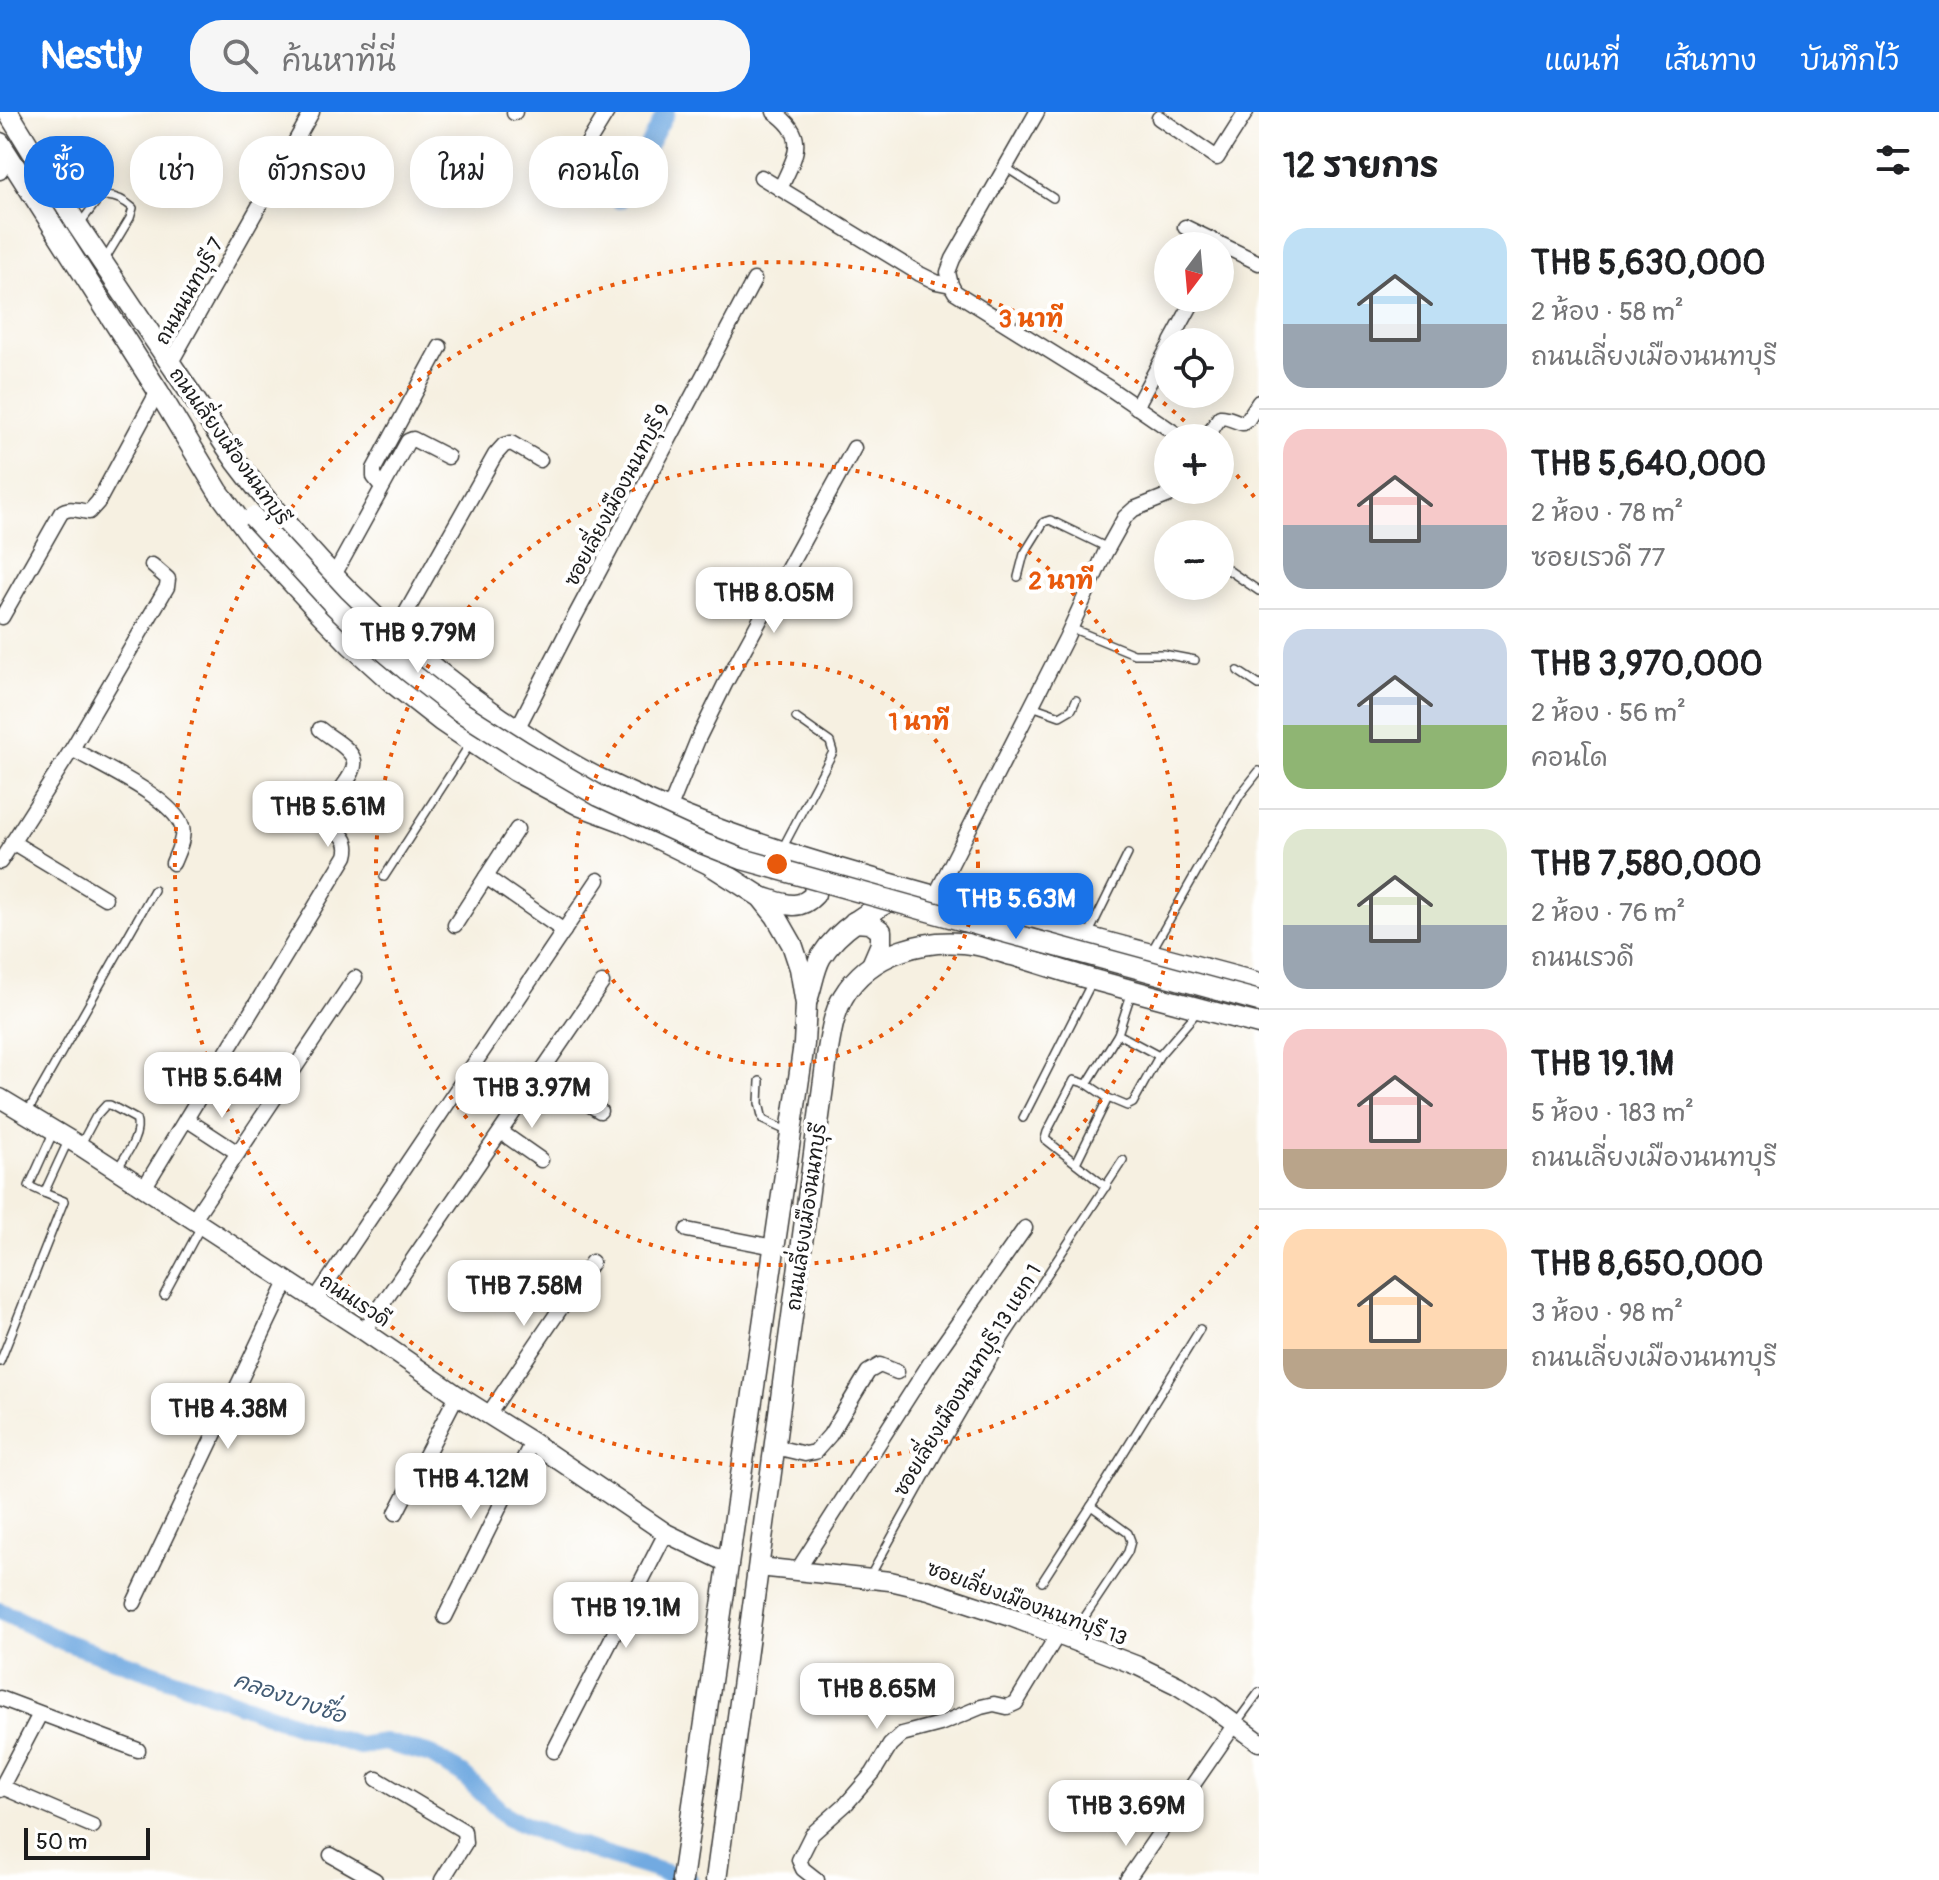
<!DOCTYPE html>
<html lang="th">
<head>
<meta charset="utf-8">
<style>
  :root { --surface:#fff; --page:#f6f6f6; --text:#202124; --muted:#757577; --line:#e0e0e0; --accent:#1a73e8 }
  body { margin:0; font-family:Pangolin,"Playpen Sans Thai",sans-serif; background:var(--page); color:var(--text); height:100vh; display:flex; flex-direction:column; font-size:30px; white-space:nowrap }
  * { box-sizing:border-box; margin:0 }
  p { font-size:26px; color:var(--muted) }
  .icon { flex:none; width:44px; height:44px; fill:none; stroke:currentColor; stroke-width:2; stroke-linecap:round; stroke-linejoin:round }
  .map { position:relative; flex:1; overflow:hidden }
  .side { display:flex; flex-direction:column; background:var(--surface); width:680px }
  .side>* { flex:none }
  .hud { position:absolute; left:24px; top:24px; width:760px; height:72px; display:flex; gap:16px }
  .needle { width:52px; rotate:196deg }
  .tools { position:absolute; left:1154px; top:120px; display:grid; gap:16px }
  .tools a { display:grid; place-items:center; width:80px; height:80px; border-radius:50%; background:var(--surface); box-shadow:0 4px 20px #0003; font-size:40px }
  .scale { position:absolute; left:24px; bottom:20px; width:126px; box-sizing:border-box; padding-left:8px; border:4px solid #1c1c1c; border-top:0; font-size:22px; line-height:28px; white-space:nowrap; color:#1c1c1c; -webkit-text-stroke:6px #fff; paint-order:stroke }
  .price { position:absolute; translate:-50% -68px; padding:0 18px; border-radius:16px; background:#fff; color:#222; font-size:26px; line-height:52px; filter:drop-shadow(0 2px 4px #0008) }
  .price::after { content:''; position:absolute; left:50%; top:48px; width:24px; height:18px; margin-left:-12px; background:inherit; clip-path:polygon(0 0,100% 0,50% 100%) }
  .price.current { background:var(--accent); color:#fff }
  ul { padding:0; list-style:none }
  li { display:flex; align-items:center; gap:24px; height:200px; padding:0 24px }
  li+li { border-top:2px solid var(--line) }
  li span { display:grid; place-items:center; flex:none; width:224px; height:160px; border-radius:24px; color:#555 }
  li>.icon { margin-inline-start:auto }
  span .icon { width:96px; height:96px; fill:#fffc; stroke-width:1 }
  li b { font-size:34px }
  h2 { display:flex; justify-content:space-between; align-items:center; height:96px; padding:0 24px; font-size:34px }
  .tag { padding:0 28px; border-radius:32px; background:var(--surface); box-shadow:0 4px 20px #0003; font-size:28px; line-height:72px }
  .tag.current { background:var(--accent); color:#fff }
  header { display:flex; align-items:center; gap:48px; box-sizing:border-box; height:112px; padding:0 40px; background:var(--accent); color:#fff }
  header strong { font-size:38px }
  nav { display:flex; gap:44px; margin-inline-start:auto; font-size:28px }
  .search { width:560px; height:72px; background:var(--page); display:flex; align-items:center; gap:20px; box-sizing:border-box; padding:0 28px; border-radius:32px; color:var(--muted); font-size:30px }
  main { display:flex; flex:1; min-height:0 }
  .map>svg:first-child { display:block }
</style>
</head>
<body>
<header>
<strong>Nestly</strong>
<div class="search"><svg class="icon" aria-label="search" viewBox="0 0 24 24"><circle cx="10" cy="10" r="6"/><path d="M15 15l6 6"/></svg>ค้นหาที่นี่</div>
<nav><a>แผนที่</a><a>เส้นทาง</a><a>บันทึกไว้</a></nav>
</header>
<main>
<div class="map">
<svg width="1259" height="1768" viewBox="0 0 1259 1768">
  <rect width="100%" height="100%" fill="#fff"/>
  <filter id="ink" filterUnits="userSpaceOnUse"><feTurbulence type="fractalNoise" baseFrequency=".0125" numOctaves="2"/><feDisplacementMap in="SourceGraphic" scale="16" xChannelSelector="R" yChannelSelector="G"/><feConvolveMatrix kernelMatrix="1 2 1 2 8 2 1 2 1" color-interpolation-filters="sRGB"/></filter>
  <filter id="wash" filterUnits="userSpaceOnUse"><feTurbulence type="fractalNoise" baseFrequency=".006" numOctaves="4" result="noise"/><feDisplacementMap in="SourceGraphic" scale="32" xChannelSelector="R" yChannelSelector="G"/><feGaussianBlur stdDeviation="1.8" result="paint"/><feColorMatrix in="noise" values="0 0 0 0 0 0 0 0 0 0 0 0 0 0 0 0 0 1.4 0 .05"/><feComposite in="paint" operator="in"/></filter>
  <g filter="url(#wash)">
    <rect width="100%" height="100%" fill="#f6f0e1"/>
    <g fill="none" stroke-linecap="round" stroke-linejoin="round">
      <g stroke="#72aae1" stroke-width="18">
        <path d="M619 88 666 0"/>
        <path d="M0 1499 62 1529 186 1572 316 1620 359 1634 384 1630 431 1643 462 1662 508 1706 562 1729 689 1768"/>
      </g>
    </g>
  </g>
  <g filter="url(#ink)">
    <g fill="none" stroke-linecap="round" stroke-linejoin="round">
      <defs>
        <g id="service">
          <path d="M1005 55 1053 86"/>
          <path d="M79 113 100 85C112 82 124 88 133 96L130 106 104 149"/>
          <path d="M1221 453 1259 479"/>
          <path d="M1018 465 1024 442 1044 410 1050 408 1108 436"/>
          <path d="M1071 516 1134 542H1163L1195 548"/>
          <path d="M1238 559 1259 573"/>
          <path d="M1032 594 1060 604 1072 597 1076 588"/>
          <path d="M782 737 833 640 830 630 796 606"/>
          <path d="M384 765 470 632"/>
          <path d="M1088 823 1128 742"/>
          <path d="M1151 840 1240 683 1259 659"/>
          <path d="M1118 922 1159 944"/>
          <path d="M760 969 759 991 763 1008 789 1020"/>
          <path d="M1087 972 1074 968 1047 1020 1045 1027 1106 1075"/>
          <path d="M1108 986 1127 994 1133 991 1159 944 1199 898"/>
          <path d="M27 1001 154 778"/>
          <path d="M1023 1006 1092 870"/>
          <path d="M81 1032 96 1004 106 993H110L136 1007C142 1023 125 1044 117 1057"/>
          <path d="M1076 1051 1108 986 1087 972 1118 922 1132 879"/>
          <path d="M44 1081 29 1074 53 1021"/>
          <path d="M164 1183 200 1116"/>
          <path d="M0 1250 64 1089 44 1081 69 1027"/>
          <path d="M869 1466 939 1340 1006 1225 1123 1048"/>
          <path d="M1042 1470 1091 1394"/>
          <path d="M1070 1527 1128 1440 1131 1429 1128 1421 1091 1394 1200 1217"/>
          <path d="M1237 1610 1259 1580"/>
        </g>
        <g id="minor">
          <path d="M774 0C810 25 795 44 780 77"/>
          <path d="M514 1 515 0"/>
          <path d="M1159 6 1217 46 1246 0"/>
          <path d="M577 49 607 0"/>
          <path d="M0 60 9 46"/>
          <path d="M761 65 920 162 936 170 951 173 955 180 1109 276 1182 326"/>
          <path d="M1185 115 1259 151"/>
          <path d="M951 173 948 160 953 147 1037 0"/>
          <path d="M1171 230 1195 186"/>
          <path d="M170 252 312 0"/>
          <path d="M1136 295 1168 236"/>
          <path d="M1206 326 1220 305C1228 304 1235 310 1243 311L1248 307 1259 290"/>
          <path d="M382 375 374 365V357L440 235"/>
          <path d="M333 465 408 329 413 327 448 345"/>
          <path d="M2 505 61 401C69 394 79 399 89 400L98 390 158 279"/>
          <path d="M394 522 495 343 504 333 511 331 540 348"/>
          <path d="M517 617 572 510 754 168"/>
          <path d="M72 637C99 653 173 686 182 715 185 726 177 741 173 751"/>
          <path d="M669 698 698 627 725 572 854 336"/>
          <path d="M12 730 105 786"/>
          <path d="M0 750 72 637 167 475 168 467 152 453"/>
          <path d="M486 765 564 819"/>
          <path d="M935 784 1066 526 1105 441 1125 405 1134 397 1169 383 1174 378"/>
          <path d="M455 813 517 717"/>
          <path d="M540 962 600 999"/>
          <path d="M186 1007 238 1041"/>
          <path d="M501 1020 541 1048"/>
          <path d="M144 1076 346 744C351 727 340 721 327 713 320 690 362 664 353 646 348 634 329 625 320 617"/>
          <path d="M193 1108 355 866"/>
          <path d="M687 1118 774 1135"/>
          <path d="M315 1188 598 768"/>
          <path d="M364 1219 602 871"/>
          <path d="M488 1303 592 1150"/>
          <path d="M775 1335 805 1342 815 1340 830 1323 868 1260 880 1253 897 1260"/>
          <path d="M396 1401 457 1283"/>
          <path d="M797 1459 930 1251 1025 1116"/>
          <path d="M134 1491 287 1170"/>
          <path d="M445 1505 532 1330"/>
          <path d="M0 1586 138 1638"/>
          <path d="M554 1639 666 1421"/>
          <path d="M377 1667 464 1719 465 1731 442 1768"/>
          <path d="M2 1675 93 1714"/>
          <path d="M0 1678 40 1602"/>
          <path d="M331 1743 375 1768"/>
          <path d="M817 1768 803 1757 799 1748 812 1722 847 1691 873 1661 890 1633 902 1622 940 1612 981 1595 994 1592 1007 1595 1016 1591 1058 1522"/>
          <path d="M1127 1768 1235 1612"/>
        </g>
        <g id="tertiary">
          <path d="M0 986 80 1034 364 1219 457 1283 532 1330 666 1421 728 1451"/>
          <path d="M759 1455 890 1469 929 1478 1011 1505 1138 1554 1177 1573 1209 1593 1259 1630"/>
        </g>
        <g id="secondary">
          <path d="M8 0 78 114 236 349C310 448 397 534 499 605 532 627 566 651 602 668 718 725 843 759 967 793 1064 819 1162 845 1259 871"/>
          <path d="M0 31 158 279 218 379 260 436 319 500 351 533 394 572 441 609 515 659 581 694 624 710 709 752 761 785 776 804 792 832 800 856 806 892 804 932 682 1768"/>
          <path d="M761 785C782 791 798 801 815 782L814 771 801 755"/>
          <path d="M854 810 870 811 881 819V832L872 853"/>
          <path d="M807 888C812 875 814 857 821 845 839 816 872 798 901 783"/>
          <path d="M716 1768 828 938C831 920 834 901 843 885 869 840 928 824 977 833 988 835 1000 840 1012 843 1039 851 1066 860 1094 868 1149 883 1204 898 1259 912"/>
        </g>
      </defs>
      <use href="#service" stroke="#3d3c3a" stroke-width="10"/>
      <use href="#minor" stroke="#3d3c3a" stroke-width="17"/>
      <use href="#tertiary" stroke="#3d3c3a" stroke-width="21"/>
      <use href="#secondary" stroke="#3d3c3a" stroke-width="23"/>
      <use href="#service" stroke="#fff" stroke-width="7"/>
      <use href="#minor" stroke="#fff" stroke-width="14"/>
      <use href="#tertiary" stroke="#fff" stroke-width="18"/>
      <use href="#secondary" stroke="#fff" stroke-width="20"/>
      <defs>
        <path id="secondary-bridge" d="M253 405 334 493 364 522 408 559 458 598 524 640 599 684 699 730 742 747 975 812 1259 889"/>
      </defs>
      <use href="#secondary-bridge" stroke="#3d3c3a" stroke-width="23" stroke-linecap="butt"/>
      <use href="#secondary-bridge" stroke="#fff" stroke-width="20"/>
    </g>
  </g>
  <g fill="none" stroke="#e8590c" stroke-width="4" stroke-dasharray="4 8">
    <circle cx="777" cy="752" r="201"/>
    <circle cx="777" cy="752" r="401"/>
    <path d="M1258 1114A602 602 0 1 1 1199 323M1221 345A602 602 0 0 1 1258 390"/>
  </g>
  <g text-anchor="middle" stroke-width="8" stroke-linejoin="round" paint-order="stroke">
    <g font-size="20" fill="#1c1c1c" stroke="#fff">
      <text transform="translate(189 179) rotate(-61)" y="7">ถนนนนทบุรี 7</text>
      <text transform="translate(230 334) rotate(54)" y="7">ถนนเลี่ยงเมืองนนทบุรี</text>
      <text transform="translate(617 383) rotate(-62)" y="7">ซอยเลี่ยงเมืองนนทบุรี 9</text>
      <text transform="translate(806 1105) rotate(-82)" y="7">ถนนเลี่ยงเมืองนนทบุรี</text>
      <text transform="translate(355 1188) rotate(33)" y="7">ถนนเรวดี</text>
      <text transform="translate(967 1268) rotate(-59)" y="7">ซอยเลี่ยงเมืองนนทบุรี 13 แยก 1</text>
      <text transform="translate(1027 1491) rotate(20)" y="7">ซอยเลี่ยงเมืองนนทบุรี 13</text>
    </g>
    <g font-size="22" font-style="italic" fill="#435c75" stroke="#fff">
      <text transform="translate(290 1585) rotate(19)" y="8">คลองบางซื่อ</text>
    </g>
  </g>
  <circle cx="777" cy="752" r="12" fill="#e8590c" stroke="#fff" stroke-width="4"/>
  <g font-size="24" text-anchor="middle" font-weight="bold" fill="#e8590c" stroke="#fff" stroke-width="8" stroke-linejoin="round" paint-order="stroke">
    <text x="1031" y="215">3 นาที</text>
    <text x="1061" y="477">2 นาที</text>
    <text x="919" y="618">1 นาที</text>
  </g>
</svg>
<div class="tools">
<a><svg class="needle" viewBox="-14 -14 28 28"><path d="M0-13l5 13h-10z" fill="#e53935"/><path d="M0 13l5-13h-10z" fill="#757577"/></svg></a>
<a><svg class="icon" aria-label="locate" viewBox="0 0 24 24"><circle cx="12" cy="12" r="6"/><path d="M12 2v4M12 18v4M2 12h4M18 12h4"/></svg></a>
<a>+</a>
<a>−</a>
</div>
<div class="scale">50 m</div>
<b class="price" style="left:774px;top:523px">THB 8.05M</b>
<b class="price" style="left:418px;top:563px">THB 9.79M</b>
<b class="price" style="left:328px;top:737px">THB 5.61M</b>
<b class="price current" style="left:1016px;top:829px">THB 5.63M</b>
<b class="price" style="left:222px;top:1008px">THB 5.64M</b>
<b class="price" style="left:532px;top:1018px">THB 3.97M</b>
<b class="price" style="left:524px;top:1216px">THB 7.58M</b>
<b class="price" style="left:228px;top:1339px">THB 4.38M</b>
<b class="price" style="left:471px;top:1409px">THB 4.12M</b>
<b class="price" style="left:626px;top:1538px">THB 19.1M</b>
<b class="price" style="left:877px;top:1619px">THB 8.65M</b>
<b class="price" style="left:1126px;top:1736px">THB 3.69M</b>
<div class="hud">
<a class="tag current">ซื้อ</a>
<a class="tag">เช่า</a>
<a class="tag">ตัวกรอง</a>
<a class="tag">ใหม่</a>
<a class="tag">คอนโด</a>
</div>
</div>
<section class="side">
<h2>12 รายการ<svg class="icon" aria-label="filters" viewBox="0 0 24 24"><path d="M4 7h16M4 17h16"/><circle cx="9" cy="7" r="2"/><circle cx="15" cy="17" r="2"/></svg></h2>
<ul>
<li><span style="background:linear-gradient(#bfe0f5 60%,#9aa5b1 0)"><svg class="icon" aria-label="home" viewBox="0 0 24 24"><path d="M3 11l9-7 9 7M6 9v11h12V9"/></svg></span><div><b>THB 5,630,000</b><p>2 ห้อง · 58 m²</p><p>ถนนเลี่ยงเมืองนนทบุรี</p></div></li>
<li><span style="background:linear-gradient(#f6c9c9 60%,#9aa5b1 0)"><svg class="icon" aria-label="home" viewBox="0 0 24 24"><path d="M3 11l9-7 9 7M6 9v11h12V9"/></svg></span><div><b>THB 5,640,000</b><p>2 ห้อง · 78 m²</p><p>ซอยเรวดี 77</p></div></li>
<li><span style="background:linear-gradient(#c9d6e8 60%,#8fb573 0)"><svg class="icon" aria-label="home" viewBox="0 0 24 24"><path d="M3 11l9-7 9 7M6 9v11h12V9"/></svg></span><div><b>THB 3,970,000</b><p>2 ห้อง · 56 m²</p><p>คอนโด</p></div></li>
<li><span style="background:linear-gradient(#dfe7d0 60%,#9aa5b1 0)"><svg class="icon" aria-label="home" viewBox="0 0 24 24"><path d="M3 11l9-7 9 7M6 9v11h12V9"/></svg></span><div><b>THB 7,580,000</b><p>2 ห้อง · 76 m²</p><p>ถนนเรวดี</p></div></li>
<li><span style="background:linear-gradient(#f6c9c9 75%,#b9a48a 0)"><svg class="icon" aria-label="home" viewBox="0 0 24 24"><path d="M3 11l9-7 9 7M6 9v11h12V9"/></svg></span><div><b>THB 19.1M</b><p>5 ห้อง · 183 m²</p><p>ถนนเลี่ยงเมืองนนทบุรี</p></div></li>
<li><span style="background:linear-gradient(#ffd9b3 75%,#b9a48a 0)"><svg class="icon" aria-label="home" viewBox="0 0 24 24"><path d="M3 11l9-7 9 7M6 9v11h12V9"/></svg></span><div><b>THB 8,650,000</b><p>3 ห้อง · 98 m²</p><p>ถนนเลี่ยงเมืองนนทบุรี</p></div></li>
</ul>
</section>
</main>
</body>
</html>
